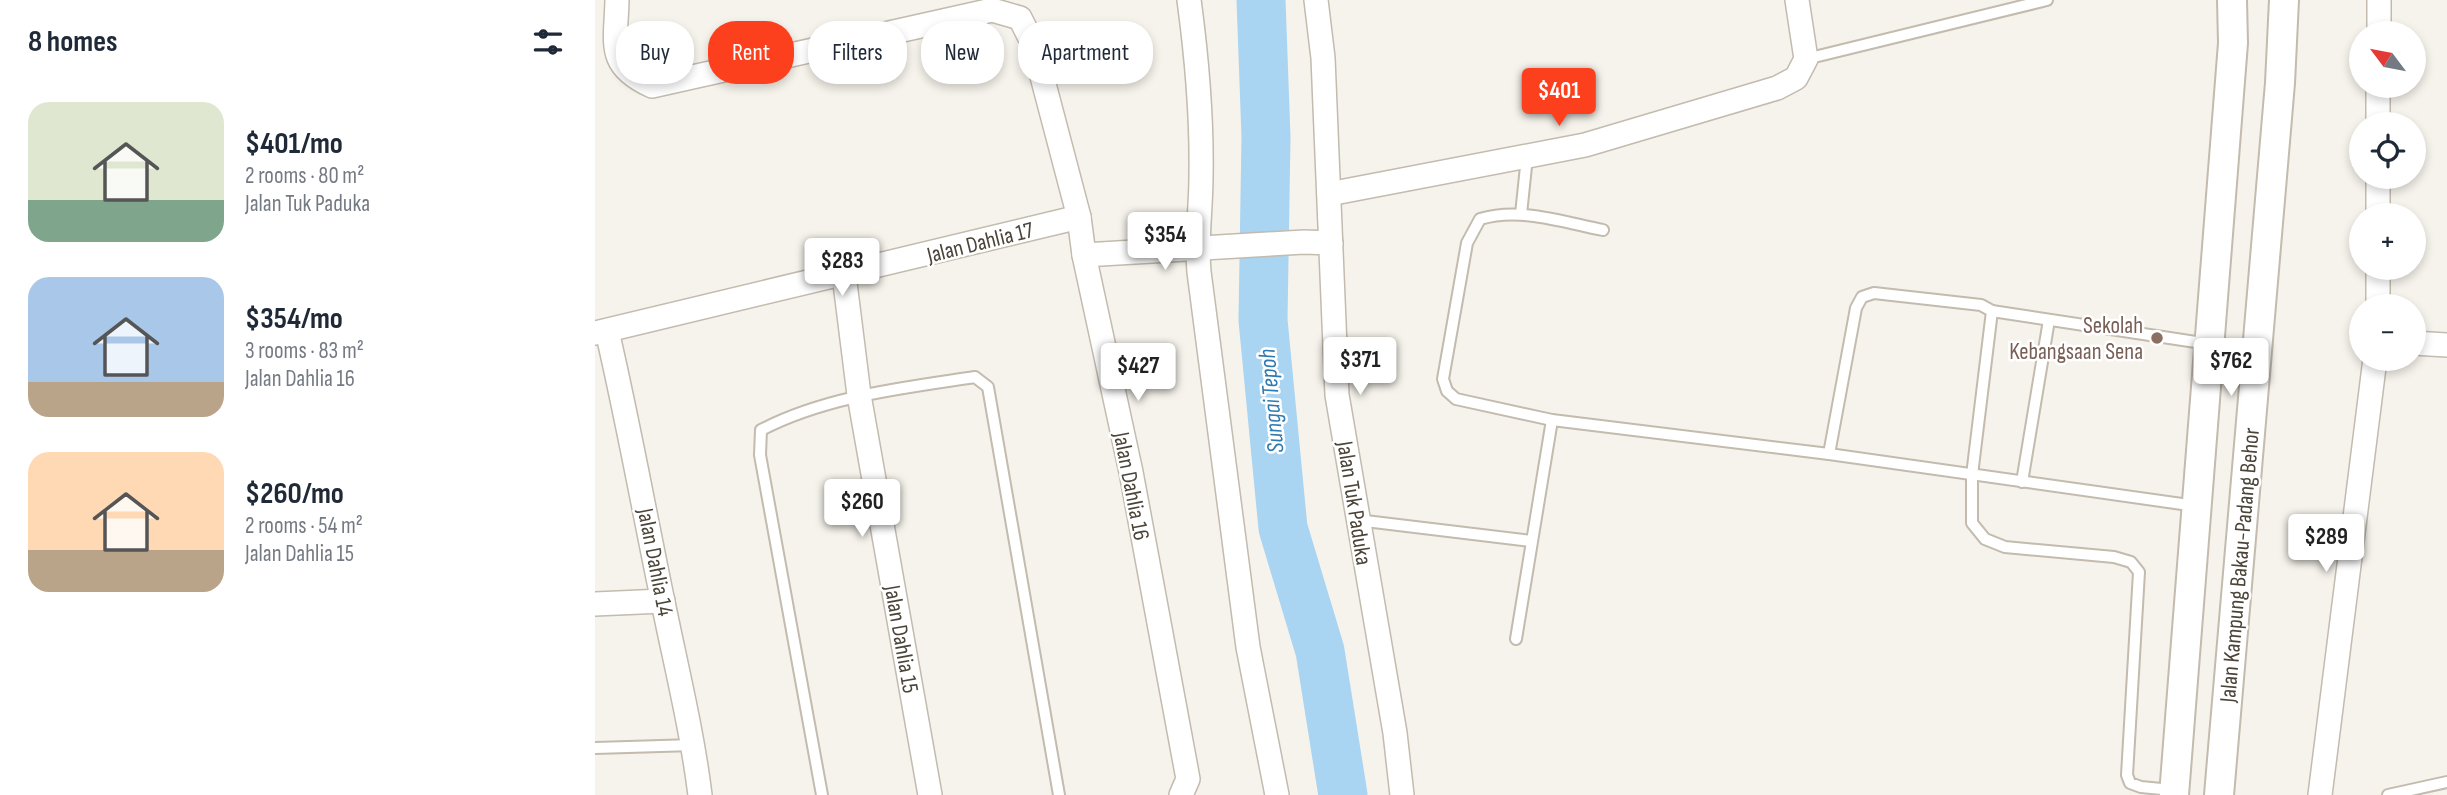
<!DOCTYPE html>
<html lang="en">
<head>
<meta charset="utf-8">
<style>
  :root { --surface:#fff; --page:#f2f2f3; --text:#1f2937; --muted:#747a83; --accent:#fc3f1d }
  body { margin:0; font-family:"Sofia Sans Condensed",sans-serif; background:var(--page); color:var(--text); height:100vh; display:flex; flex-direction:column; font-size:26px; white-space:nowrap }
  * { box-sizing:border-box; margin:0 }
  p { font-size:23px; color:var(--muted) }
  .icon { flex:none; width:38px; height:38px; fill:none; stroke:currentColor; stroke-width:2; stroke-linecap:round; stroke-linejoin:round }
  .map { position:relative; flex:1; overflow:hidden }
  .side { display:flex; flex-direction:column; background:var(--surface); width:595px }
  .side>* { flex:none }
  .hud { position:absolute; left:21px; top:21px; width:665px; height:63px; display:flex; gap:14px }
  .needle { width:46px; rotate:302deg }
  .controls { position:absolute; left:1754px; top:21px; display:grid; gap:14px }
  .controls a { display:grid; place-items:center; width:77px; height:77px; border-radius:50%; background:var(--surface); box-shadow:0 4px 10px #0003; font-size:35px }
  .price { position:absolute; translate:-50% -60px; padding:0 16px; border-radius:7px; background:#fff; color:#222; font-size:23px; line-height:46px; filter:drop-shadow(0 2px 4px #0008) }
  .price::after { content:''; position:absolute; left:50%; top:42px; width:21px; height:16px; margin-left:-10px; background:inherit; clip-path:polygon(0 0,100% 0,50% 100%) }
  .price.selected { background:var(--accent); color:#fff }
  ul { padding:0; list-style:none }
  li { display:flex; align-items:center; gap:21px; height:175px; padding:0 28px }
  li span { display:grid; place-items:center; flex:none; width:196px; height:140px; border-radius:21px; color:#555 }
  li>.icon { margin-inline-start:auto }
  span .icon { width:84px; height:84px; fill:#fffc; stroke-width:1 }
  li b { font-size:30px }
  h2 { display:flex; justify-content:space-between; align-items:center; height:84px; padding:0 28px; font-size:30px }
  .pill { padding:0 24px; border-radius:28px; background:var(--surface); box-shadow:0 4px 10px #0003; font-size:24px; line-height:63px }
  .pill.selected { background:var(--accent); color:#fff }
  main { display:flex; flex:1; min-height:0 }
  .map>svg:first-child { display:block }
</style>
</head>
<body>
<main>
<section class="side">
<h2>8 homes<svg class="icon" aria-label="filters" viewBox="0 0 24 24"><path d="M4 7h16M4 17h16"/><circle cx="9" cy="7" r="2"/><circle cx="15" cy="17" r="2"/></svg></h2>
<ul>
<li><span style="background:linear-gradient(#dfe7d0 70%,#7fa58c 0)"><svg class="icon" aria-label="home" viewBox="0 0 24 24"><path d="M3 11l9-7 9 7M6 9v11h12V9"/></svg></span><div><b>$401/mo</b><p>2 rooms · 80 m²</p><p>Jalan Tuk Paduka</p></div></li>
<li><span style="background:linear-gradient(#a9c7e8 75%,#b9a48a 0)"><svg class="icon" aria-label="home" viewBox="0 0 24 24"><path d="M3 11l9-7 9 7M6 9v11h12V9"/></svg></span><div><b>$354/mo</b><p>3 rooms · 83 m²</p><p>Jalan Dahlia 16</p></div></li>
<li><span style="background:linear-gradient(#ffd9b3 70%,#b9a48a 0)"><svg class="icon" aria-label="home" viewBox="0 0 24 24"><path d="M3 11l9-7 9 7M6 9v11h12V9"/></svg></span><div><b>$260/mo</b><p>2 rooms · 54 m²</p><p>Jalan Dahlia 15</p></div></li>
</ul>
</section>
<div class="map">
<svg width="1852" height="795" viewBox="0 0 1852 795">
  <rect width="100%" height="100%" fill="#f6f3ec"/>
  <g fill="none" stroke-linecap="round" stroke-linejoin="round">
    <path stroke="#a9d4f2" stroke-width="49" d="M666 0 671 137 668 320 688 528 725 651 748 795"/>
    <defs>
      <g id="service">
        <path d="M1211 59 1452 0"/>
        <path d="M926 214 932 157"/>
        <path d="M1008 230C968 222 925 207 885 219L872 243 848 379 852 391 861 399 957 420 1234 454 1601 506"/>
        <path d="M1397 311 1614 344"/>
        <path d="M1234 454 1261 308 1267 297 1279 293 1386 305 1397 311 1377 475V523L1390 539 1410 547 1519 557 1536 562 1544 572 1532 775 1535 783 1546 787 1577 790"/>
        <path d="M1427 482 1454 320"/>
        <path d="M762 520 936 541"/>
        <path d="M921 639 957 420"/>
        <path d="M0 748 99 745"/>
        <path d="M227 795 165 455 166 430C232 396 308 388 380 377L393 387 464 795"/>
        <path d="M1793 795 1852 782"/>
      </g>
      <g id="minor">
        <path d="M22 0C21 44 11 65 57 86L397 10 425 18 439 46 484 217 489 255 536 472 593 779 586 795"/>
        <path d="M594 0C602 59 607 117 606 176 606 209 601 240 604 272L653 647 682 795"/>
        <path d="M721 0 728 58 742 395 800 733 807 795"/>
        <path d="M1784 33V0"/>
        <path d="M1783 124V86"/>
        <path d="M734 194 990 145 1182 88 1201 78 1211 59 1202 0"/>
        <path d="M1783 215V177"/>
        <path d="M489 255 709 242 736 243"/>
        <path d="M249 275 264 395 335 795"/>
        <path d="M1783 306V268"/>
        <path d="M12 331C33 421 49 511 68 602 81 666 97 730 105 795"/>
        <path d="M0 333 484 217"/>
        <path d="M1818 343 1852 345"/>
        <path d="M0 604 68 601"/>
        <path d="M1725 795 1780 359"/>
      </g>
      <g id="tertiary">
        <path d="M1579 795 1638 43 1637 0"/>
        <path d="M1624 795 1685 83 1689 0"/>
      </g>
    </defs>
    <use href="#service" stroke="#c2bbae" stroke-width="14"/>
    <use href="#minor" stroke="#c2bbae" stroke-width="26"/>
    <use href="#tertiary" stroke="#c2bbae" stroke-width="32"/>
    <use href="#service" stroke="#fff" stroke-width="10"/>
    <use href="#minor" stroke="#fff" stroke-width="23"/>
    <use href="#tertiary" stroke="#fff" stroke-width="28"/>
  </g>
  <circle fill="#8d6e63" stroke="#fff" stroke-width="2.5" cx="1562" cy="338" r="7"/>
  <g text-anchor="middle" stroke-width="5" stroke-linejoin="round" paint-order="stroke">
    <g font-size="23" fill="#4b4439" stroke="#fff">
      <text transform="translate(385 242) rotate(-14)" y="8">Jalan Dahlia 17</text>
      <text transform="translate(537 486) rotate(79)" y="8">Jalan Dahlia 16</text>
      <text transform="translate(760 503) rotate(81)" y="8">Jalan Tuk Paduka</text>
      <text transform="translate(61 562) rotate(79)" y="8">Jalan Dahlia 14</text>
      <text transform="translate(1644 565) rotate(-85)" y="8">Jalan Kampung Bakau-Padang Behor</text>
      <text transform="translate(307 639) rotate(80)" y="8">Jalan Dahlia 15</text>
    </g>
    <g font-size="23" fill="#785e54" stroke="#fff" text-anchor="end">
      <text x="1548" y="333">Sekolah<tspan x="1548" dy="26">Kebangsaan Sena</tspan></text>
    </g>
    <g font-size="24" font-style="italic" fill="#2e7ab2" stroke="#fff">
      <text transform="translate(676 401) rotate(-95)" y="8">Sungai Tepoh</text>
    </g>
  </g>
</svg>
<div class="controls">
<a><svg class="needle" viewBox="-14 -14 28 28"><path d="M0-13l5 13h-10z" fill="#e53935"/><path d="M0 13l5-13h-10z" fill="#747a83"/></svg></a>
<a><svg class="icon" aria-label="locate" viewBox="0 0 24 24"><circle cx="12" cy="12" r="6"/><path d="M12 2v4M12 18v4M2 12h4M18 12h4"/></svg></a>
<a>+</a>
<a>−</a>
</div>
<b class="price selected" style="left:964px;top:128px">$401</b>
<b class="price" style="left:570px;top:272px">$354</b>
<b class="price" style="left:247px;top:298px">$283</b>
<b class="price" style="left:765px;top:397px">$371</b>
<b class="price" style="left:1636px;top:398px">$762</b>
<b class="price" style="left:543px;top:403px">$427</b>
<b class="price" style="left:267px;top:539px">$260</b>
<b class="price" style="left:1731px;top:574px">$289</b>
<div class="hud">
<a class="pill">Buy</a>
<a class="pill selected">Rent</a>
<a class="pill">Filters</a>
<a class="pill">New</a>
<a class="pill">Apartment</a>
</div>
</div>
</main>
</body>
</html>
